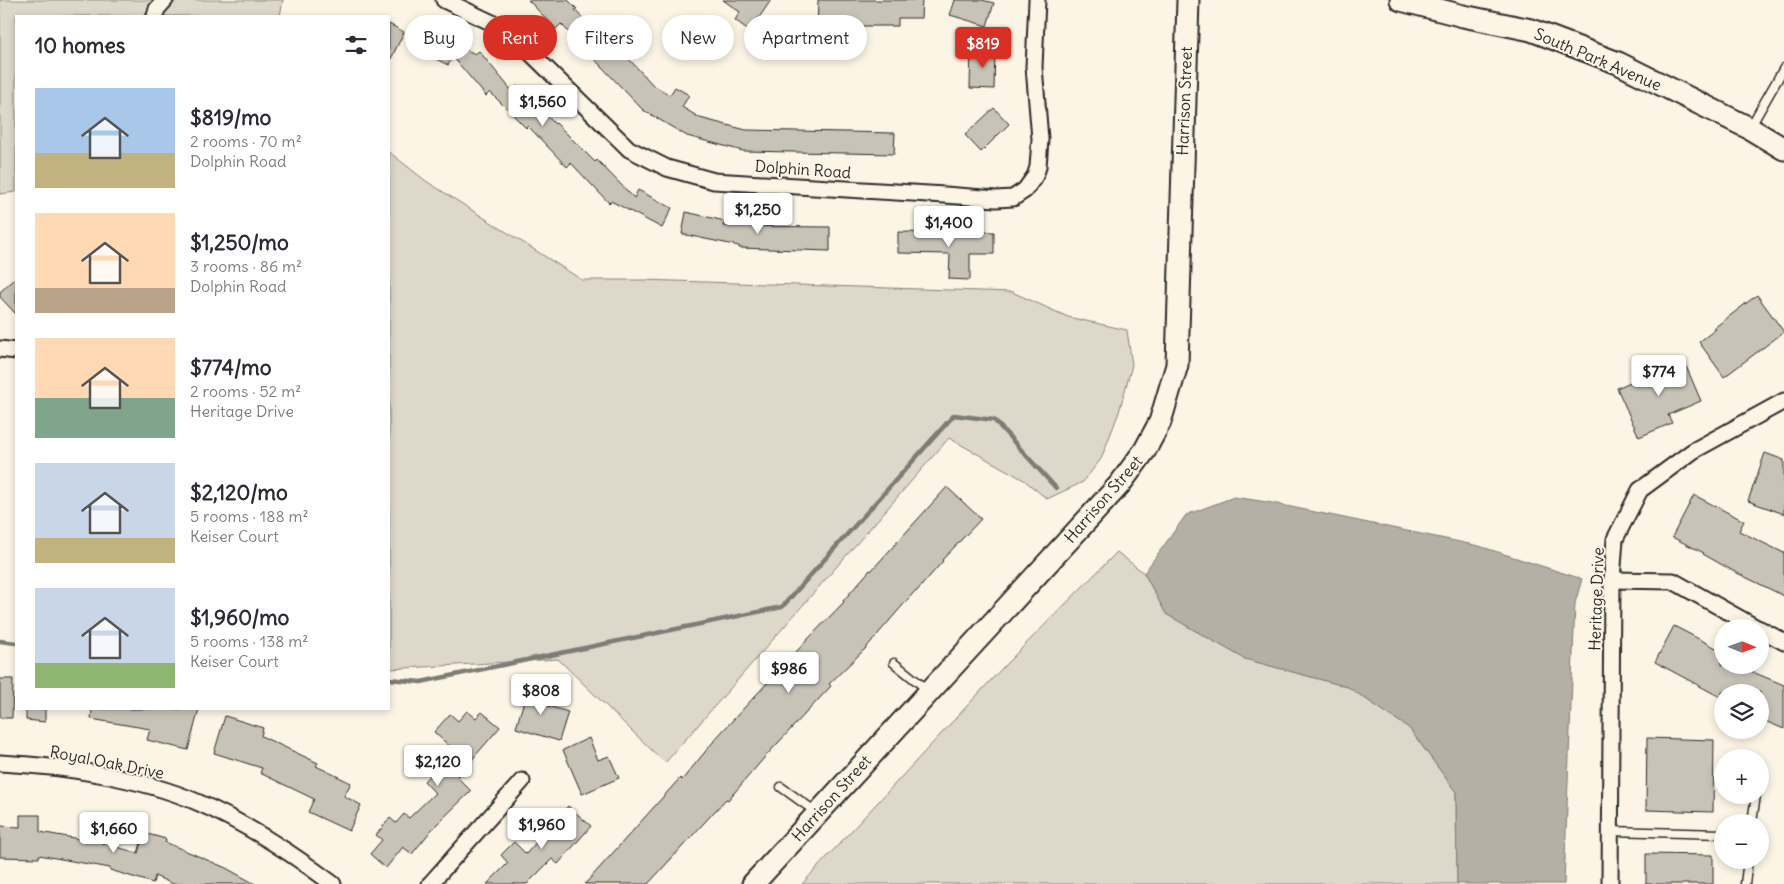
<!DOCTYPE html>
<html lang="en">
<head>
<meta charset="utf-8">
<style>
  :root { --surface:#fff; --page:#f2f2f3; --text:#2b2b33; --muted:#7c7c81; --accent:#d93025 }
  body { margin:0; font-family:Delius,sans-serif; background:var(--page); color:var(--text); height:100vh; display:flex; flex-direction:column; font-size:19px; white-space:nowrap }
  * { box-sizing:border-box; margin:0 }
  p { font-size:16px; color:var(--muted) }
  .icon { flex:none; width:28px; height:28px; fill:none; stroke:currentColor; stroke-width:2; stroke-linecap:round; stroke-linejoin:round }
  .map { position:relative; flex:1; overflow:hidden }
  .panel { position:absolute; left:15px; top:15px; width:375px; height:695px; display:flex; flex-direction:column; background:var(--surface); border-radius:0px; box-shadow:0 2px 8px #0003 }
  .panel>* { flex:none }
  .hud { position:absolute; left:405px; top:15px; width:475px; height:45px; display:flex; gap:10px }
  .needle { width:32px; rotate:91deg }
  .buttons { position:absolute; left:1714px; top:619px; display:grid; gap:10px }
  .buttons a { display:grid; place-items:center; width:55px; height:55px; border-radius:50%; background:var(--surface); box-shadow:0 2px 8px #0003; font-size:25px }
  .price { position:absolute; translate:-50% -42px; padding:0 11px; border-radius:5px; background:#fff; color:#222; font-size:16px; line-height:32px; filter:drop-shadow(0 1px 2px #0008) }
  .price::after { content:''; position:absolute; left:50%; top:30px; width:15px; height:11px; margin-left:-8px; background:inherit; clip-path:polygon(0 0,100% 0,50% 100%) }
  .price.active { background:var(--accent); color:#fff }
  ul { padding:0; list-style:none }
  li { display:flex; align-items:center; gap:15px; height:125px; padding:0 20px }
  li span { display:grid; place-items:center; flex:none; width:140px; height:100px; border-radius:0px; color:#555 }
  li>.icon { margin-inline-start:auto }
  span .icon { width:60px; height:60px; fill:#fffc; stroke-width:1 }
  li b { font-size:21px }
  h2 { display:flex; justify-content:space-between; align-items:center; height:60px; padding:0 20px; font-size:21px }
  .tag { padding:0 18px; border-radius:22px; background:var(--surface); box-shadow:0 2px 8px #0003; font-size:18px; line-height:45px }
  .tag.active { background:var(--accent); color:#fff }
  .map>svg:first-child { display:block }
</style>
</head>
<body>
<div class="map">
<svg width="1784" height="884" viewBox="0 0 1784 884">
  <rect width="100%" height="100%" fill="#fcf5e5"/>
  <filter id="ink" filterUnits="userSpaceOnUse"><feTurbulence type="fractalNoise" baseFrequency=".02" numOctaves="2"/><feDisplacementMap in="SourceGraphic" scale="10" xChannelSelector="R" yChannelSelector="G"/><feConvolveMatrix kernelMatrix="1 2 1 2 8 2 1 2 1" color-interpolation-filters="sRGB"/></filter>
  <g filter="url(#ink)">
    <g fill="#ded8ca" stroke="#84827a">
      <path d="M0 0H154L148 7 145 16H16V192L0 194Z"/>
      <path d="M177 0H283L280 16H164L165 13Z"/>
      <path d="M389 152 426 181 582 280H643L1012 292 1068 317 1127 330 1132 365 1119 412 1101 459 1083 482 1047 499 1024 480 949 438 665 763 558 659 389 669Z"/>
      <path d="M1117 552 1144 573 1166 614 1245 659 1348 687 1409 728 1456 792 1457 884H802L1005 665Z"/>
    </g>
    <path fill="#b4b0a5" stroke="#7d7b74" d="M1234 497 1267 502 1479 546 1582 579 1575 603 1564 884H1457L1456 792 1409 728 1348 687 1245 659 1166 614 1144 573 1186 515Z"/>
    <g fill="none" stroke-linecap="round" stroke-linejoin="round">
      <g stroke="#7d7b74" stroke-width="4.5">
        <path d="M0 641 16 643"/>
        <path d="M389 679 421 682 782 607 954 415 994 420 1056 488"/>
      </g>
    </g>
    <g fill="#c8c3b7" stroke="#2b2b2b">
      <path d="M528 0H568L577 9 575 10 594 31 601 24 616 41 614 43 653 85 670 95 675 87 689 95 682 107 700 118 746 130 895 133 894 154 743 151 687 136 643 110 561 24 556 29Z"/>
      <path d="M723 0H771L750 31 735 20 740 12Z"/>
      <path d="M818 0H922L921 18H898V26H862V28L839 27V33L817 32Z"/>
      <path d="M955 0H982L994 3 987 26 950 15Z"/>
      <path d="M389 24 404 32 389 63Z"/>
      <path d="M424 28 475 54 479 51 512 91 517 86 555 124 556 123 595 162 597 160 634 198 638 190 672 208 662 228 611 201 609 203 571 163 567 167 528 126 526 128 490 92 486 96 453 57 448 65 414 48Z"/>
      <path d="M971 49H995L994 89 970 88Z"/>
      <path d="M994 108 1009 124 981 152 965 135Z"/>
      <path d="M686 212 725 221 723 226 830 227V251L739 248V246L682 234Z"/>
      <path d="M956 231 994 232V254H970V280L949 279 950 254 898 253V232L956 233Z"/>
      <path d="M16 277V314L0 297V292Z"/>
      <path d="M1757 295 1784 332 1724 377 1699 342 1716 329 1714 328Z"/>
      <path d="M1683 359 1701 401 1668 415 1672 423 1639 437 1617 388Z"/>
      <path d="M1765 453 1784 460V514L1748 501Z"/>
      <path d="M947 487 981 519 942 560 943 561 916 592 915 591 865 649 829 684 831 686 764 758 728 800 726 799 648 884H585L680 778 682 780 718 736 808 639 844 602 843 601 870 570 871 571Z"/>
      <path d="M1694 495 1744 521 1739 531 1784 553V596L1733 571 1703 554 1704 553 1672 537Z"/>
      <path d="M1674 626 1722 651V665H1736L1784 685V729L1760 719V692H1722V698L1655 662Z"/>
      <path d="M0 679H13L12 718H0Z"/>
      <path d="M528 687 551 693 548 706 568 712 559 741 516 728Z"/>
      <path d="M26 709H45V722L26 720Z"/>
      <path d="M92 709H199L188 750 147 740 150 729 91 719Z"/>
      <path d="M467 711 476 718 482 712 500 727 457 777 471 791 434 827 412 854 403 847 386 868 370 854 382 840 376 835 390 818 396 823 404 814 409 818 435 793 424 781 455 751 434 732 450 714 458 721Z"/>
      <path d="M225 716 263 728 261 736 318 763 316 766 351 783 344 796 361 805 349 831 308 812 314 799 260 773 262 768 214 753Z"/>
      <path d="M589 738 598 760 609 756 619 778 582 794 563 750Z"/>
      <path d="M1647 738 1714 740 1713 812 1646 810Z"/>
      <path d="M568 806 591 826 558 864 552 859 527 884H487L508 863 501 855 514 842 526 854Z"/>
      <path d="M20 815H40V832L79 839 83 816 106 820 102 843 138 853 144 833 166 839 165 842 226 868 255 884H173L155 876 153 883 110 870V868L39 855V858L0 857V826L20 827Z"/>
      <path d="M1646 854 1713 855V884H1646Z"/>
    </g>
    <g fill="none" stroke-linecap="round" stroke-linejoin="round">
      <defs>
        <g id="lane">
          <path d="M1751 126 1784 68"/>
          <path d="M894 663 929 691"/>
          <path d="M781 787 816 812"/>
          <path d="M1752 822 1756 795"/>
          <path d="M1610 831 1722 834"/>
          <path d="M1745 884 1748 860"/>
        </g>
        <g id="street">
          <path d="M444 0 507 30 629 149 667 168 714 181 945 195 996 199 1013 198 1025 190 1035 176 1038 167 1040 139 1034 67 1037 0"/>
          <path d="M155 16 157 9 165 0"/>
          <path d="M0 349 16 351"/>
          <path d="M1612 580 1673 581 1757 628"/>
          <path d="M1760 629 1784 642"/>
          <path d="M0 763C62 766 139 777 197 802 246 823 290 852 333 884"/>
          <path d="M430 884 522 781"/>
          <path d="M1610 884 1612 580 1615 539 1640 490 1693 451 1784 401"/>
        </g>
        <g id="secondary">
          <path d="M1401 0 1463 16 1531 30 1618 63 1749 128 1784 149"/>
          <path d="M753 884 1120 484 1145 450 1160 422 1177 365 1188 0"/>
        </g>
      </defs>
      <use href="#lane" stroke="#2b2b2b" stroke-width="11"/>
      <use href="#street" stroke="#2b2b2b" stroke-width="19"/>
      <use href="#secondary" stroke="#2b2b2b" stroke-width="25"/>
      <use href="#lane" stroke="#fcf5e5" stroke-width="8"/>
      <use href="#street" stroke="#fcf5e5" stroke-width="15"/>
      <use href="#secondary" stroke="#fcf5e5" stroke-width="21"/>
    </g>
  </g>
  <g text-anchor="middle" stroke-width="4" stroke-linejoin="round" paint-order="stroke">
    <g font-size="16" fill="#2b2b2b" stroke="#fcf5e5">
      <text transform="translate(1598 59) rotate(23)" y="6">South Park Avenue</text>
      <text transform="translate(1184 101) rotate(-88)" y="6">Harrison Street</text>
      <text transform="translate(803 169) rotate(4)" y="6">Dolphin Road</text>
      <text transform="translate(1103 499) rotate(-49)" y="6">Harrison Street</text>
      <text transform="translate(1596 599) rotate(-88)" y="6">Heritage Drive</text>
      <text transform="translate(107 762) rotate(11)" y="6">Royal Oak Drive</text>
      <text transform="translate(831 798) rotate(-48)" y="6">Harrison Street</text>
    </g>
  </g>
</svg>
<div class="buttons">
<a><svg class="needle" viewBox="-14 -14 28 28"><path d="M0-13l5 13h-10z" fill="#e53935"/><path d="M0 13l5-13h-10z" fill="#7c7c81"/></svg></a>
<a><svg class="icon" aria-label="layers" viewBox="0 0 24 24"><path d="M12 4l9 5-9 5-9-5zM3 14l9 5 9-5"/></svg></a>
<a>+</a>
<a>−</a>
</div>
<b class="price active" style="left:983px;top:69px">$819</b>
<b class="price" style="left:543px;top:127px">$1,560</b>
<b class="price" style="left:758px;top:235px">$1,250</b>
<b class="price" style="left:949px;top:248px">$1,400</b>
<b class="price" style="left:1659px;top:397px">$774</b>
<b class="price" style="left:789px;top:694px">$986</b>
<b class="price" style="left:541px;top:716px">$808</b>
<b class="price" style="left:438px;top:787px">$2,120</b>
<b class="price" style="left:542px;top:850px">$1,960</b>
<b class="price" style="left:114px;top:854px">$1,660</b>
<div class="hud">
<a class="tag">Buy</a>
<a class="tag active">Rent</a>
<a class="tag">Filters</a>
<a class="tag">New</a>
<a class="tag">Apartment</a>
</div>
<section class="panel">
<h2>10 homes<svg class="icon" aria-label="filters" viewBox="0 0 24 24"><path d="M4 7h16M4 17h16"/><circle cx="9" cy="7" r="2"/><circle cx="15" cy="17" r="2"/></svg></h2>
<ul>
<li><span style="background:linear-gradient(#a9c7e8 65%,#c2b280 0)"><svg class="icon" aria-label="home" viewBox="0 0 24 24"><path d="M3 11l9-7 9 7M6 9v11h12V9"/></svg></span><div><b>$819/mo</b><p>2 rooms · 70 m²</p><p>Dolphin Road</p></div></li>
<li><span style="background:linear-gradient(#ffd9b3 75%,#b9a48a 0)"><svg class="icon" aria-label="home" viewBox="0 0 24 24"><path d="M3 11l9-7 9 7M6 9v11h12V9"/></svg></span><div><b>$1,250/mo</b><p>3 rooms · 86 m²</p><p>Dolphin Road</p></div></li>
<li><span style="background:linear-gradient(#ffd9b3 60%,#7fa58c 0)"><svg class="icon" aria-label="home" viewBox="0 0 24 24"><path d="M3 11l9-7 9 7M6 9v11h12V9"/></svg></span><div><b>$774/mo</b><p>2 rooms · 52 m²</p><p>Heritage Drive</p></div></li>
<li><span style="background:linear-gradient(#c9d6e8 75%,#c2b280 0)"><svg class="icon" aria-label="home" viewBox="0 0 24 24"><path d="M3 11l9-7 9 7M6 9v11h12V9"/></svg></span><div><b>$2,120/mo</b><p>5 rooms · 188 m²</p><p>Keiser Court</p></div></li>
<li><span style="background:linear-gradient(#c9d6e8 75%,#8fb573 0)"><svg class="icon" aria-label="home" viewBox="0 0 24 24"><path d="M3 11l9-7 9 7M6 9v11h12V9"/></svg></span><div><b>$1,960/mo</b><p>5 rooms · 138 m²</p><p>Keiser Court</p></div></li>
</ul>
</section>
</div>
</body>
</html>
